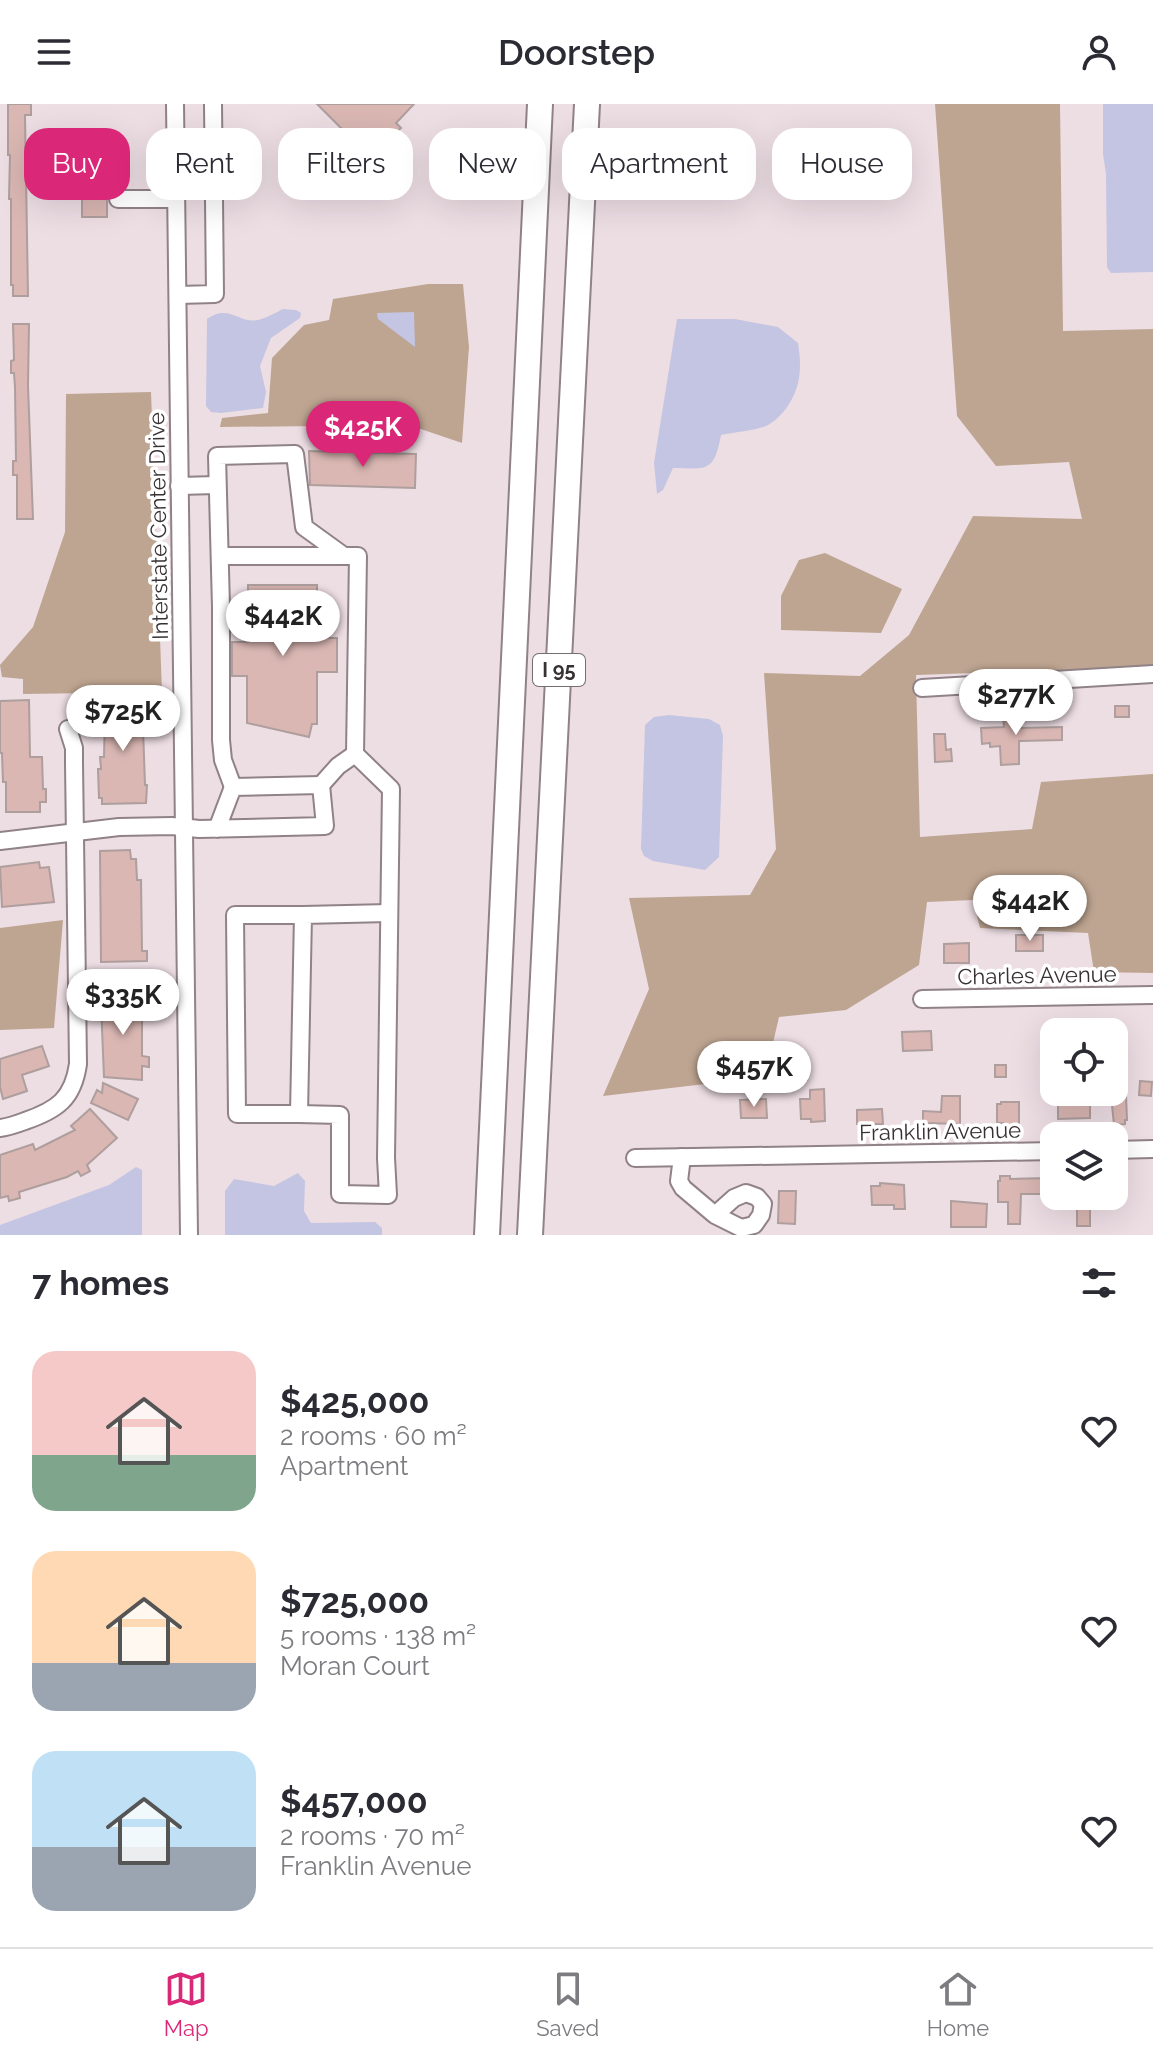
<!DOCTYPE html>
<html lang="en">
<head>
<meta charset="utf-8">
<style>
  :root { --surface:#fff; --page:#f7f7f7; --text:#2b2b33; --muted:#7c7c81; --line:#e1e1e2; --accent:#db2777 }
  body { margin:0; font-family:Raleway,sans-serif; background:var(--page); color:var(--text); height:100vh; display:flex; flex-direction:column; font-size:30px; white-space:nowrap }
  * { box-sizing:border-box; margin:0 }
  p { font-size:26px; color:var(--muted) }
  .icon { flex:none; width:44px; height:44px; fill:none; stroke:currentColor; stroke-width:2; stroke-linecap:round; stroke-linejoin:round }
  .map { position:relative; height:1131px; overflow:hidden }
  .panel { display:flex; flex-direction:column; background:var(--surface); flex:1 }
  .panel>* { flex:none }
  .top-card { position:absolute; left:24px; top:24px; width:1106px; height:72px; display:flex; gap:16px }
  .tools { position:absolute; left:1040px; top:914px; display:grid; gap:16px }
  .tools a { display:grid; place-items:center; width:88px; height:88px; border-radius:16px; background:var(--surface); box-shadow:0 8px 32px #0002; font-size:40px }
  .price { position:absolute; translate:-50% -68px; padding:0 18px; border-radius:28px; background:#fff; color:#222; font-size:26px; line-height:52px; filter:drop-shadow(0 2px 4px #0008) }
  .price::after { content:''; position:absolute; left:50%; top:48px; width:24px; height:18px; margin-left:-12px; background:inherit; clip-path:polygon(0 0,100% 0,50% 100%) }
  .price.on { background:var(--accent); color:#fff }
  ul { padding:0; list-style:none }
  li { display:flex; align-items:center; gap:24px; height:200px; padding:0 32px }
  li span { display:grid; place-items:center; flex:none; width:224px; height:160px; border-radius:24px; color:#555 }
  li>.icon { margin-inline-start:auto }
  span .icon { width:96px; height:96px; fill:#fffc; stroke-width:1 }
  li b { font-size:34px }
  h2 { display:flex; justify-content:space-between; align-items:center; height:96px; padding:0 32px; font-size:34px }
  .chip { padding:0 28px; border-radius:24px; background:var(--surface); box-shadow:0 8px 32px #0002; font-size:28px; line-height:72px }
  .chip.on { background:var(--accent); color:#fff }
  header { display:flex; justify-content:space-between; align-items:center; height:104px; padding:0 32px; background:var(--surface); font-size:36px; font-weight:600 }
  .menu { display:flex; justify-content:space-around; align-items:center; height:112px; border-top:2px solid var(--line); background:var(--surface); font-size:22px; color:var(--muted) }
  .menu a { display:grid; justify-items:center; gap:4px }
  .menu .on { color:var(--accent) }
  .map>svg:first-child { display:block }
</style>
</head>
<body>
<header><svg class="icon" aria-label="menu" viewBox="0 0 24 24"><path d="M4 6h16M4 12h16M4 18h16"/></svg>Doorstep<svg class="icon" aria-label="person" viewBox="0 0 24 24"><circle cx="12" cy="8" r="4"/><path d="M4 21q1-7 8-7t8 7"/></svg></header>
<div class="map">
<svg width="1153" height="1131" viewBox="0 0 1153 1131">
  <rect width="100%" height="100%" fill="#eddee4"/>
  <g fill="#bea591">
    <path d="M935 0H1060L1063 227 1153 225V563L916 571 920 733 1032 725 1041 678 1153 670V869L1094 868 1088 829 980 824 973 796 927 798 919 861 846 906 779 913 770 952H718L705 980 603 992 649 885 629 794 750 791 776 745 764 569 860 572 909 531 973 412 1082 415 1069 358 996 362 957 312Z"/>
    <path d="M428 180H463L469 243 462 339 409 321 220 323 222 314 268 309 272 254 304 221 329 216 333 195Z"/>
    <path d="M151 288 162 588 23 590V575L2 573 0 561 33 523 65 428 66 290Z"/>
    <path d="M825 449 902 485 881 529 781 526V492L799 456Z"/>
    <path d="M63 816 54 924 0 926V824Z"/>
  </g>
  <g fill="#c4c5e2">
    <path d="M1103 0H1153V168L1111 169 1107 163 1106 70 1103 50Z"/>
    <path d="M283 205 296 206 301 209 300 214 271 234 260 262 266 288 263 304 221 309 211 308 206 302 207 215C229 199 239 220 258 216 266 214 275 209 283 205Z"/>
    <path d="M414 208 415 243 378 215 377 209Z"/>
    <path d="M677 215H735L778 223 798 239C802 264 801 285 785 306 780 312 773 319 766 322 752 327 735 328 721 331 714 368 708 365 673 364L663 386 657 390 654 359Z"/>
    <path d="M669 611 709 615 720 621 723 632 719 753 705 766 653 757 644 752 641 745 645 621 654 613Z"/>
    <path d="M136 1063 142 1066V1131H0V1121L109 1081Z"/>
    <path d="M298 1069 305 1077 304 1107 311 1119 375 1118 382 1124V1131H225V1087L234 1075 274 1082Z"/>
  </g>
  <g fill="#dab7b3" stroke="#ae9e9d" stroke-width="2">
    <path d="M8 0H31V11H25L28 192H13V181H11V95H9L10 51H8Z"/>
    <path d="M317 0H414L396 19 401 24 393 31 388 26 383 32 379 28 362 45Z"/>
    <rect x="82" y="79" width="25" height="34"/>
    <path d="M13 220H29L28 282 33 415H17V371H13V357H16L15 283 14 269H11V257L14 256Z"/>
    <path d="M309 347 416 350 415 384 310 381Z"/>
    <path d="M248 481H317V534H337V568H317V620H312L309 633 247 619V572H232V538H248Z"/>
    <path d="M142 595 145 681H147L146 699 102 700V694H99L98 665H101L100 653H104L105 610H101V596Z"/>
    <path d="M29 596 30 653H42L43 685H46V698H40V708H6V678H3L2 649H0V597Z"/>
    <rect x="1115" y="602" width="14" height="11"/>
    <path d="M1003 608H1018V624L1062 623V636L1019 637V660L1001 661 1000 642 990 643V639L982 640 981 624 1004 623Z"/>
    <path d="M934 630H945L946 646 951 645 952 657 935 658Z"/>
    <path d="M130 746 131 755H136L137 776H141L142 847H147V857L101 858 100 747Z"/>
    <path d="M39 758 40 764 49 763 54 798 2 803 0 763Z"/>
    <rect x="1016" y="831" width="27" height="16"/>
    <path d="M969 839V859H944V840Z"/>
    <path d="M107 891H142V952L149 953V963L142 962V976L104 973 101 900H107Z"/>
    <path d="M931 927 932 946 903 947 902 928Z"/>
    <path d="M42 942 49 962 22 971 27 987 3 995 0 983V955Z"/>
    <path d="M793 957 808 958 807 976H793Z"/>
    <rect x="995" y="961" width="11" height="12"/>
    <path d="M1140 977 1152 978 1151 992 1139 991Z"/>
    <path d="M103 979 138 995 128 1016 91 999 97 986 102 989Z"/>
    <path d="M824 985 825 1017 811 1018V1015H801L800 995H810V986Z"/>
    <path d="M1076 988H1090V1014L1058 1015V995L1076 994Z"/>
    <path d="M1111 991H1126L1127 1016H1125V1020L1114 1021Z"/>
    <path d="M942 992H960V1020L923 1019V1007L941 1008Z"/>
    <path d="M766 995 767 1014H741L740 996Z"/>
    <path d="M1001 998H1019V1022H1004V1019H997V1000H1001Z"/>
    <path d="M90 1005 117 1034 87 1061 90 1067 81 1072 78 1067 67 1073 19 1088 20 1094 9 1097 8 1092 0 1094V1051L33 1040 35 1046 75 1026 71 1022Z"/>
    <path d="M882 1005 883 1020H857V1006Z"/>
    <path d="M1000 1072H1010V1075L1054 1074V1090H1021L1020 1120H1008V1098H998V1077H1000Z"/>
    <path d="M880 1079 904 1081 905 1105H894V1101H872L871 1082H880Z"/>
    <path d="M779 1087H796L795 1120 778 1119Z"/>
    <path d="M1073 1092H1090V1122H1077V1103H1073Z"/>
    <path d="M951 1097 987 1100 986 1123H951Z"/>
  </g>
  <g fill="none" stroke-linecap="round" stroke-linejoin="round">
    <defs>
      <g id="minor">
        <path d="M175 0 189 1131"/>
        <path d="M118 95H176"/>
        <path d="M178 191 215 190 213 0"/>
        <path d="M179 382 217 381"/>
        <path d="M220 452H358L355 650 391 685 386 1054 388 1091 340 1090V1011L299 1010"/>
        <path d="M922 584 1153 570"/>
        <path d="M321 681 338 662 355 650"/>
        <path d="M233 683 223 656 221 636V503L217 352 295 350 304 423 344 452"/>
        <path d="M0 737 119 723 172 722 199 725 325 722 321 681 233 683 217 725"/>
        <path d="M303 811H235L237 1010H299L303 811 389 809"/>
        <path d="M922 895 1153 891"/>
        <path d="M0 1024C9 1023 17 1020 25 1017 57 1006 73 995 78 960L74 659V644L68 625"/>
        <path d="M1114 1046 1153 1045"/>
        <path d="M682 1053 679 1077 683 1084 715 1111 734 1094 746 1089 757 1093 763 1100 761 1111 754 1121 741 1124 715 1111"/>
        <path d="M635 1054 1054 1047"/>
      </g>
      <g id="highway">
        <path d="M487 1131 540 0"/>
        <path d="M530 1131 587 0"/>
      </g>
    </defs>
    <use href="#minor" stroke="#908287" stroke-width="20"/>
    <use href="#highway" stroke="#908287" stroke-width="28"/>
    <use href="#minor" stroke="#fff" stroke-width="16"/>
    <use href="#highway" stroke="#fff" stroke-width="24"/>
  </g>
  <g text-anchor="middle" stroke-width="7" stroke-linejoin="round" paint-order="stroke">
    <rect fill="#fff" stroke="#736f70" stroke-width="2" x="533" y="550" width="52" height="32" rx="6"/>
    <g font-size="20" font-weight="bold" fill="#373133">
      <text x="559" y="573">I 95</text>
    </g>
    <g font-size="22" fill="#373133" stroke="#fff">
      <text transform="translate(158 422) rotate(-91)" y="8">Interstate Center Drive</text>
      <text transform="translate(1037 871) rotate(-1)" y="8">Charles Avenue</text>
      <text transform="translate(940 1027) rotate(-1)" y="8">Franklin Avenue</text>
    </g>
  </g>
</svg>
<div class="tools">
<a><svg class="icon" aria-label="locate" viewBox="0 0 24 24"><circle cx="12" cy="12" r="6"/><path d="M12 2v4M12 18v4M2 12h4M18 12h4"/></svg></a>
<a><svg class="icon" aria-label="layers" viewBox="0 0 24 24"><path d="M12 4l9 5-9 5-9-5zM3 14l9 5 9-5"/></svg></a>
</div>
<b class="price on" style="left:363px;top:365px">$425K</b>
<b class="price" style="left:283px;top:554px">$442K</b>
<b class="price" style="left:1016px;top:633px">$277K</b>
<b class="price" style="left:123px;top:649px">$725K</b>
<b class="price" style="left:1030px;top:839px">$442K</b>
<b class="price" style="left:123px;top:933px">$335K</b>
<b class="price" style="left:754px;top:1005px">$457K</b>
<div class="top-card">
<a class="chip on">Buy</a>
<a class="chip">Rent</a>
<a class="chip">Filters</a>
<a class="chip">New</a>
<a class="chip">Apartment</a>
<a class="chip">House</a>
</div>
</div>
<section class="panel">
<h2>7 homes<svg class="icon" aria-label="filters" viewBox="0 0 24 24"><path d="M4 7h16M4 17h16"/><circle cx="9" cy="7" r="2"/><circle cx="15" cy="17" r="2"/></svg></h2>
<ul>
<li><span style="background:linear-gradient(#f6c9c9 65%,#7fa58c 0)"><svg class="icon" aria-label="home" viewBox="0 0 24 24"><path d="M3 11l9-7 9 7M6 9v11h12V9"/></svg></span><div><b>$425,000</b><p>2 rooms · 60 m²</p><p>Apartment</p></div><svg class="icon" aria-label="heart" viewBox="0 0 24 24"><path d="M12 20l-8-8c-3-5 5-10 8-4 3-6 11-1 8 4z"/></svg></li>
<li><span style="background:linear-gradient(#ffd9b3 70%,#9aa5b1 0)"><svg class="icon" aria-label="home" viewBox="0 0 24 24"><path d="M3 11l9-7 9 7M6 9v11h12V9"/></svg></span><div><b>$725,000</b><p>5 rooms · 138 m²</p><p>Moran Court</p></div><svg class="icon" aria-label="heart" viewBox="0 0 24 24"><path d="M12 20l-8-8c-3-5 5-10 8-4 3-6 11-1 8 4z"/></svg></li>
<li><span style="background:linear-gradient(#bfe0f5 60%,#9aa5b1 0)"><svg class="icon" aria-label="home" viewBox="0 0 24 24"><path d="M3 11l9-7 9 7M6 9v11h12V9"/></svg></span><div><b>$457,000</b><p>2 rooms · 70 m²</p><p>Franklin Avenue</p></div><svg class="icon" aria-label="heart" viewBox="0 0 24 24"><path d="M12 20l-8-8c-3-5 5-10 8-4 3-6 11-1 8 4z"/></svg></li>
</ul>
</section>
<nav class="menu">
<a class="on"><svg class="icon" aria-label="map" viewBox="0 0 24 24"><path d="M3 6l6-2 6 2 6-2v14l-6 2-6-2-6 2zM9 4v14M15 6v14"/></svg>Map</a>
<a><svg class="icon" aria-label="saved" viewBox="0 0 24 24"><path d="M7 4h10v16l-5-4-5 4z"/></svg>Saved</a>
<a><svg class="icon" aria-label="home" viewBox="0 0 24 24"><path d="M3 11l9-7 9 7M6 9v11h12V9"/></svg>Home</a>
</nav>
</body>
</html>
